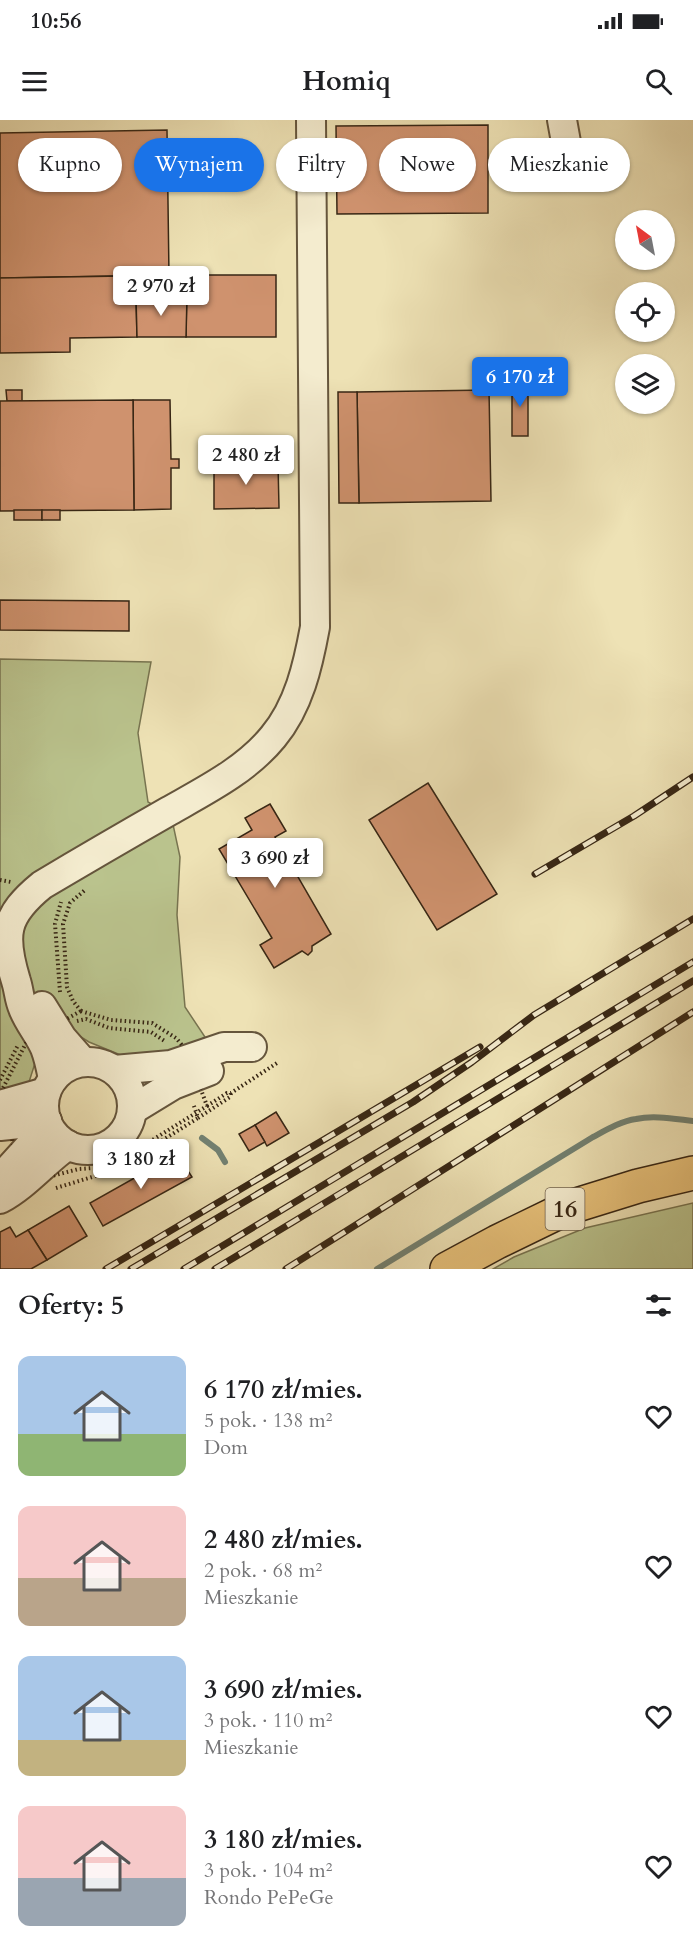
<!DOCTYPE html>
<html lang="pl">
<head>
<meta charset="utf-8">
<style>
  :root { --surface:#fff; --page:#f6f6f6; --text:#202124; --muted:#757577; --accent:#1a73e8 }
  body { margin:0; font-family:Cardo,serif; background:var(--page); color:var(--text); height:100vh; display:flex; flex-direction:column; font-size:22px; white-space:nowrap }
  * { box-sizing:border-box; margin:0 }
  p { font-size:20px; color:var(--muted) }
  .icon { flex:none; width:33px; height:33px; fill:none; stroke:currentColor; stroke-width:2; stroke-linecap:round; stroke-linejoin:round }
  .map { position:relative; height:1149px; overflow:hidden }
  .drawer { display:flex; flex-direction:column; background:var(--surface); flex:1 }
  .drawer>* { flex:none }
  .hud { position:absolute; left:18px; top:18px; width:657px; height:54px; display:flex; gap:12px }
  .needle { width:39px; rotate:328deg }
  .tools { position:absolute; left:615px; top:90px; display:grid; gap:12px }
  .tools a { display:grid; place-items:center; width:60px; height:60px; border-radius:50%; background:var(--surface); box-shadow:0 2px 4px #0004; font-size:30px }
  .price { position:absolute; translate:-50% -51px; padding:0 14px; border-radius:6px; background:#fff; color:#222; font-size:20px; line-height:39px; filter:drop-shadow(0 2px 3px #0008) }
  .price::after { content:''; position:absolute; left:50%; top:36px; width:18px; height:14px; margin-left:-9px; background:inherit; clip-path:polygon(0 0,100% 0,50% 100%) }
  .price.on { background:var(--accent); color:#fff }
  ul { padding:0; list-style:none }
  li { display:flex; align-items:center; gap:18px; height:150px; padding:0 18px }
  li span { display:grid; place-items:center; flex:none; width:168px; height:120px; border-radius:12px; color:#555 }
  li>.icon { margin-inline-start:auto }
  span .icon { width:72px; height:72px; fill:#fffc; stroke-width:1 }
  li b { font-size:26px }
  h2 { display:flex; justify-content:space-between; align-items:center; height:72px; padding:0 18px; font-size:26px }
  .tag { padding:0 21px; border-radius:27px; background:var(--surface); box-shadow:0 2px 4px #0004; font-size:21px; line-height:54px }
  .tag.on { background:var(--accent); color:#fff }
  .status { display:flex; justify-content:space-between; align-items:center; height:42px; padding:0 30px; background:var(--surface); direction:ltr }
  .status svg { height:16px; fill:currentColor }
  header { display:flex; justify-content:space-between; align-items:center; height:78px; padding:0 18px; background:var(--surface); font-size:27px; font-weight:800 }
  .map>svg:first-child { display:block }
</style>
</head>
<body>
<div class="status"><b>10:56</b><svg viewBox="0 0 49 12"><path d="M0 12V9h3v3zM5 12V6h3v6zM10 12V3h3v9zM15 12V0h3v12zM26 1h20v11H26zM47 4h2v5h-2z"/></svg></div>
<header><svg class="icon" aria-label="menu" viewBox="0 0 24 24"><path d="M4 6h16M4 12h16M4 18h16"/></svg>Homiq<svg class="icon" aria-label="search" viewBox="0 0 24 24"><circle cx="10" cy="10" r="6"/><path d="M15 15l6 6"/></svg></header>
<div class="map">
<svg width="693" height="1149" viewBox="0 0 693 1149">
  <rect width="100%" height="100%" fill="#eee2b5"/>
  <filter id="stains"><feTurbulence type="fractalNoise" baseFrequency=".00333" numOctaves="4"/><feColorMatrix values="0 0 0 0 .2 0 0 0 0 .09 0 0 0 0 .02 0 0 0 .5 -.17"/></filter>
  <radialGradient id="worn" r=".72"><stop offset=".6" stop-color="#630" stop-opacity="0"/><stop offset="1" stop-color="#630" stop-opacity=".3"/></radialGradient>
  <g fill="#bac38d" stroke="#787450" stroke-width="1.5">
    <path d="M0 539 151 542 138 613 148 682 171 695 180 737 177 795 185 887 205 917 169 938 123 936 89 922 65 907 35 943 29 962 11 974 0 975Z"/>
    <path d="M693 1083V1149H493L514 1137 585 1108Z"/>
  </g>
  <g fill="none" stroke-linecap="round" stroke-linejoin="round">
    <g stroke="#728172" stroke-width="6">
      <path d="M202 1018 218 1030 225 1042"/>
      <path d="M377 1149 593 1017C606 1010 621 1001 636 999 654 995 675 999 693 1001"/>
    </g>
  </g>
  <g fill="#cf926e" stroke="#372614" stroke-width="1.5">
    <path d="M488 5V93L337 94 336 6Z"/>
    <path d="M167 10 169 155 0 158V13Z"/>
    <path d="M187 155V177H136L137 217 70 218V232L0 233V158Z"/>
    <path d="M187 155H276V217H186Z"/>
    <path d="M136 177H187L186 217H137Z"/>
    <rect x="512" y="261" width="16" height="55"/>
    <path d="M6 270H22V281H7Z"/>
    <path d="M489 270 491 381 359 383 357 272Z"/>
    <path d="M338 272H357L359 383H339Z"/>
    <path d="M133 280H170L171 339H179V348H171V389L134 390Z"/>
    <path d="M133 280 134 390 0 391V281Z"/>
    <path d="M278 343 279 388 214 389V344Z"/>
    <rect x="14" y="390" width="28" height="10"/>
    <rect x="42" y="390" width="18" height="10"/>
    <path d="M0 480 129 481V511L0 510Z"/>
    <path d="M428 663 497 774 437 810 369 700Z"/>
    <path d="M270 684 286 711 275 717 331 814 312 826V831L308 835 302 831 274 848 260 825 272 818 219 729 252 710 245 698Z"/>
    <path d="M276 992 289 1013 267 1026 255 1005Z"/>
    <path d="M255 1005 265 1022 249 1031 239 1014Z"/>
    <path d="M177 1034 192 1057 103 1106 90 1083Z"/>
    <path d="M69 1086 87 1116 47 1140 28 1110Z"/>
    <path d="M10 1107 16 1117 28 1110 47 1140 31 1149H0V1112Z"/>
  </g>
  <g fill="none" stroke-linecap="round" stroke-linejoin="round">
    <defs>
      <g id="minor">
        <path d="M562 0 566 22"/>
        <path d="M42 886 62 918 83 942"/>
        <circle cx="88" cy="986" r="44"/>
        <path d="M114 950 171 945 224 927H252"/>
        <path d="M53 959C51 949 49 938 45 928 39 914 28 902 23 888 19 879 19 870 16 861 2 815 4 796 42 765 84 740 127 715 169 691 206 670 246 650 273 617 299 586 308 545 315 507L311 0"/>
        <path d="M0 985 46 972"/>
        <path d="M132 990 173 965 209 951"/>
        <path d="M0 1006 47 1001"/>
        <path d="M0 1059 36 1019 47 1001"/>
        <path d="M0 1079C26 1065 44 1042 68 1025"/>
      </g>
      <path id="major" d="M447 1149 497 1122 567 1088 638 1066 693 1053"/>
    </defs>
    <use href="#minor" stroke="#65553c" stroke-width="32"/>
    <use href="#major" stroke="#372614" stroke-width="36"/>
    <g stroke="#372614" stroke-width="4" stroke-dasharray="1.5 3" stroke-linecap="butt">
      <path d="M0 760 11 762"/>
      <path d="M60 872 55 804 61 782"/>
      <path d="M81 891 111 900 152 903 176 918 187 931 207 986 109 1047 79 1049 48 1057 13 1024 3 968 27 921Z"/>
      <path d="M81 891 73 881 67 867 63 804 70 783 86 769"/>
      <path d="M77 901 86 899 109 908 151 912 166 922"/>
      <path d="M0 960 18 925"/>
      <path d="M207 986 227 973H231L277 943"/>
      <path d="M198 998 230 977 231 973"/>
      <path d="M56 1068 115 1050 198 998 193 983"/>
    </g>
    <use href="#minor" stroke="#f4eccf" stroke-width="28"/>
    <use href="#major" stroke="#e7c17a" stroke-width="33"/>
    <defs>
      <g id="rail">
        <path d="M535 754 634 696 693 657"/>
        <path d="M106 1149 480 927"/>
        <path d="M131 1149 413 982 472 942 534 895 693 799"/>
        <path d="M184 1149 693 842"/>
        <path d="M215 1149 693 861"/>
        <path d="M286 1149 693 892"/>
      </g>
    </defs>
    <use href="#rail" stroke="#372614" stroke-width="7"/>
    <use href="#rail" stroke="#f4eccf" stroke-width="4.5" stroke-dasharray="14" stroke-linecap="butt"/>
  </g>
  <g text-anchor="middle" stroke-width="5" stroke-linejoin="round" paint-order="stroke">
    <rect fill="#f4eccf" stroke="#70614c" stroke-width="1.5" x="545.5" y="1068" width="39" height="42" rx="4.5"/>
    <g font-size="24" font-weight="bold" fill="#372614">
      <text x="565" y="1097">16</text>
    </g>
  </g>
  <rect width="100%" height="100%" filter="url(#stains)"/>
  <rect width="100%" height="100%" fill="url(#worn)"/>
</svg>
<div class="tools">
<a><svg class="needle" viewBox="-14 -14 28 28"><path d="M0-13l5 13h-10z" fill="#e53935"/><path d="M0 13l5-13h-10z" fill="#757577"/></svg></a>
<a><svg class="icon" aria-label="locate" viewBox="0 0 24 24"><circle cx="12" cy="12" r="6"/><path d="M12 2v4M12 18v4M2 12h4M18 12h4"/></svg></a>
<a><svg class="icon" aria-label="layers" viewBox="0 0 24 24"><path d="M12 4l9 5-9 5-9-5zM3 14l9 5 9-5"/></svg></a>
</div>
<b class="price" style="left:161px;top:197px">2 970 zł</b>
<b class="price on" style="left:520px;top:288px">6 170 zł</b>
<b class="price" style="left:246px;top:366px">2 480 zł</b>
<b class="price" style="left:275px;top:769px">3 690 zł</b>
<b class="price" style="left:141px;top:1070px">3 180 zł</b>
<div class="hud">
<a class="tag">Kupno</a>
<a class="tag on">Wynajem</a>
<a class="tag">Filtry</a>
<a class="tag">Nowe</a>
<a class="tag">Mieszkanie</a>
</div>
</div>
<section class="drawer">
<h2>Oferty: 5<svg class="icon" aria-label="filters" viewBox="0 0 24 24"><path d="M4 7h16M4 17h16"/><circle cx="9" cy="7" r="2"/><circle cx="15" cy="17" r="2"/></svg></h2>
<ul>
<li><span style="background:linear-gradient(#a9c7e8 65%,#8fb573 0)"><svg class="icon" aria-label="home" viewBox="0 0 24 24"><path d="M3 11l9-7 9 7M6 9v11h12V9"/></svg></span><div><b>6 170 zł/mies.</b><p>5 pok. · 138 m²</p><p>Dom</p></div><svg class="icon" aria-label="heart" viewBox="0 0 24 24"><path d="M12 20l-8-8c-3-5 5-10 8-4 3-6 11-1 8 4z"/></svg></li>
<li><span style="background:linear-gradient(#f6c9c9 60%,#b9a48a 0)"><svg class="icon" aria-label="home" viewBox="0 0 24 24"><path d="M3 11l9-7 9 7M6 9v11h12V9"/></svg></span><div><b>2 480 zł/mies.</b><p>2 pok. · 68 m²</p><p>Mieszkanie</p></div><svg class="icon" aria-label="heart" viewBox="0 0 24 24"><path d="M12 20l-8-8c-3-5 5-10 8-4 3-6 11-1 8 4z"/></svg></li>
<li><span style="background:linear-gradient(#a9c7e8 70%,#c2b280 0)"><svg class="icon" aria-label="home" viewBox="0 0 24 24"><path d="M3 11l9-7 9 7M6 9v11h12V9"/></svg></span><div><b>3 690 zł/mies.</b><p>3 pok. · 110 m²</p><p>Mieszkanie</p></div><svg class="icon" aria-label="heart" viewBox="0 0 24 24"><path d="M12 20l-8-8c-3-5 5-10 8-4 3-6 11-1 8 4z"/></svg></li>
<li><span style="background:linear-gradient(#f6c9c9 60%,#9aa5b1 0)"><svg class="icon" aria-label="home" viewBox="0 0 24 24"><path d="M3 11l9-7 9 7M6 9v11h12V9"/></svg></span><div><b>3 180 zł/mies.</b><p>3 pok. · 104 m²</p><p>Rondo PePeGe</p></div><svg class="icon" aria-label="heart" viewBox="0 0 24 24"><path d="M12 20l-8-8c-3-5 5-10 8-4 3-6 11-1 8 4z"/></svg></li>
</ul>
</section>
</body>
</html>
